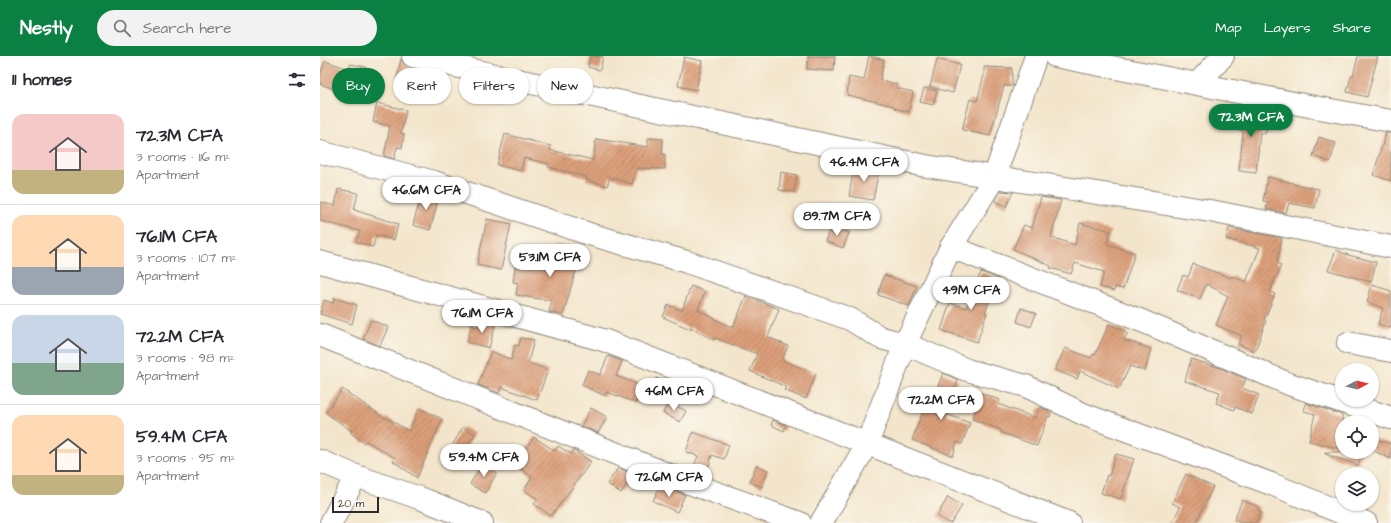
<!DOCTYPE html>
<html lang="en">
<head>
<meta charset="utf-8">
<style>
  :root { --surface:#fff; --page:#f2f2f3; --text:#2b2b33; --muted:#7c7c81; --line:#e1e1e2; --accent:#0b8043 }
  body { margin:0; font-family:"Architects Daughter",sans-serif; background:var(--page); color:var(--text); height:100vh; display:flex; flex-direction:column; font-size:15px; white-space:nowrap }
  * { box-sizing:border-box; margin:0 }
  p { font-size:13px; color:var(--muted) }
  .icon { flex:none; width:22px; height:22px; fill:none; stroke:currentColor; stroke-width:2; stroke-linecap:round; stroke-linejoin:round }
  .map { position:relative; flex:1; overflow:hidden }
  .sheet { display:flex; flex-direction:column; background:var(--surface); width:320px }
  .sheet>* { flex:none }
  .guide { position:absolute; left:12px; top:12px; width:380px; height:36px; display:flex; gap:8px }
  .needle { width:26px; rotate:83deg }
  .fabs { position:absolute; left:1015px; top:307px; display:grid; gap:8px }
  .fabs a { display:grid; place-items:center; width:44px; height:44px; border-radius:50%; background:var(--surface); box-shadow:0 1px 3px #0004; font-size:20px }
  .scale { position:absolute; left:12px; bottom:10px; width:47px; box-sizing:border-box; padding-left:4px; border:2px solid #2b2b2b; border-top:0; font-size:11px; line-height:14px; white-space:nowrap; color:#2b2b2b; -webkit-text-stroke:3px #fbf7ec; paint-order:stroke }
  .price { position:absolute; translate:-50% -34px; padding:0 9px; border-radius:14px; background:#fff; color:#222; font-size:13px; line-height:26px; filter:drop-shadow(0 1px 2px #0008) }
  .price::after { content:''; position:absolute; left:50%; top:24px; width:12px; height:9px; margin-left:-6px; background:inherit; clip-path:polygon(0 0,100% 0,50% 100%) }
  .price.selected { background:var(--accent); color:#fff }
  ul { padding:0; list-style:none }
  li { display:flex; align-items:center; gap:12px; height:100px; padding:0 12px }
  li+li { border-top:1px solid var(--line) }
  li span { display:grid; place-items:center; flex:none; width:112px; height:80px; border-radius:12px; color:#555 }
  li>.icon { margin-inline-start:auto }
  span .icon { width:48px; height:48px; fill:#fffc; stroke-width:1 }
  li b { font-size:17px }
  h2 { display:flex; justify-content:space-between; align-items:center; height:48px; padding:0 12px; font-size:17px }
  .pill { padding:0 14px; border-radius:18px; background:var(--surface); box-shadow:0 1px 3px #0004; font-size:14px; line-height:36px }
  .pill.selected { background:var(--accent); color:#fff }
  header { display:flex; align-items:center; gap:24px; box-sizing:border-box; height:56px; padding:0 20px; background:var(--accent); color:#fff }
  header strong { font-size:19px }
  nav { display:flex; gap:22px; margin-inline-start:auto; font-size:14px }
  .search { width:280px; height:36px; background:var(--page); display:flex; align-items:center; gap:10px; box-sizing:border-box; padding:0 14px; border-radius:22px; color:var(--muted); font-size:15px }
  main { display:flex; flex:1; min-height:0 }
  .map>svg:first-child { display:block }
</style>
</head>
<body>
<header>
<strong>Nestly</strong>
<div class="search"><svg class="icon" aria-label="search" viewBox="0 0 24 24"><circle cx="10" cy="10" r="6"/><path d="M15 15l6 6"/></svg>Search here</div>
<nav><a>Map</a><a>Layers</a><a>Share</a></nav>
</header>
<main>
<section class="sheet">
<h2>11 homes<svg class="icon" aria-label="filters" viewBox="0 0 24 24"><path d="M4 7h16M4 17h16"/><circle cx="9" cy="7" r="2"/><circle cx="15" cy="17" r="2"/></svg></h2>
<ul>
<li><span style="background:linear-gradient(#f6c9c9 70%,#c2b280 0)"><svg class="icon" aria-label="home" viewBox="0 0 24 24"><path d="M3 11l9-7 9 7M6 9v11h12V9"/></svg></span><div><b>72.3M CFA</b><p>3 rooms · 116 m²</p><p>Apartment</p></div></li>
<li><span style="background:linear-gradient(#ffd9b3 65%,#9aa5b1 0)"><svg class="icon" aria-label="home" viewBox="0 0 24 24"><path d="M3 11l9-7 9 7M6 9v11h12V9"/></svg></span><div><b>76.1M CFA</b><p>3 rooms · 107 m²</p><p>Apartment</p></div></li>
<li><span style="background:linear-gradient(#c9d6e8 60%,#7fa58c 0)"><svg class="icon" aria-label="home" viewBox="0 0 24 24"><path d="M3 11l9-7 9 7M6 9v11h12V9"/></svg></span><div><b>72.2M CFA</b><p>3 rooms · 98 m²</p><p>Apartment</p></div></li>
<li><span style="background:linear-gradient(#ffd9b3 75%,#c2b280 0)"><svg class="icon" aria-label="home" viewBox="0 0 24 24"><path d="M3 11l9-7 9 7M6 9v11h12V9"/></svg></span><div><b>59.4M CFA</b><p>3 rooms · 95 m²</p><p>Apartment</p></div></li>
</ul>
</section>
<div class="map">
<svg width="1071" height="467" viewBox="0 0 1071 467">
  <defs>
    <pattern id="building-hatch" width="6" height="6" patternUnits="userSpaceOnUse"><rect width="6" height="6" fill="#dc9f79"/><path d="M-1 1l2-2M0 6l6-6M5 7l2-2" fill="none" stroke="#b38263"/></pattern>
  </defs>
  <rect width="100%" height="100%" fill="#fbf7ec"/>
  <filter id="ink" filterUnits="userSpaceOnUse"><feTurbulence type="fractalNoise" baseFrequency=".025" numOctaves="2"/><feDisplacementMap in="SourceGraphic" scale="8" xChannelSelector="R" yChannelSelector="G"/><feConvolveMatrix kernelMatrix="1 2 1 2 8 2 1 2 1" color-interpolation-filters="sRGB"/></filter>
  <filter id="wash" filterUnits="userSpaceOnUse"><feTurbulence type="fractalNoise" baseFrequency=".012" numOctaves="4" result="noise"/><feDisplacementMap in="SourceGraphic" scale="16" xChannelSelector="R" yChannelSelector="G"/><feGaussianBlur stdDeviation="0.9" result="paint"/><feColorMatrix in="noise" values="0 0 0 0 0 0 0 0 0 0 0 0 0 0 0 0 0 1.4 0 .05"/><feComposite in="paint" operator="in"/></filter>
  <g filter="url(#wash)">
    <rect width="100%" height="100%" fill="#f3e5cb"/>
    <g id="blocks">
      <g fill="url(#building-hatch)">
        <path d="M270 0 283 1 280 14 268 11Z"/>
        <path d="M488 0H515L514 15 487 13Z"/>
        <path d="M549 0 564 4 560 24 577 28 576 32 593 36 589 56 574 52V50L527 39 529 21 544 24Z"/>
        <path d="M1038 0H1058L1047 41 1027 36 1031 20H1033Z"/>
        <path d="M364 1 382 5 376 34 358 30Z"/>
        <path d="M81 3 85 9 100 14 96 30 76 26Z"/>
        <path d="M617 3 640 9 633 37 610 31Z"/>
        <path d="M5 5 29 13 30 8 46 11 43 30 21 26 18 34 0 28V20Z"/>
        <path d="M664 11 692 12V30H684L670 80 642 74 650 43 657 45 664 19Z"/>
        <path d="M604 32 617 35 613 49 600 46Z"/>
        <path d="M57 47 86 54 81 77 84 78 82 92 77 91 74 103 64 100 70 70 53 66Z"/>
        <path d="M923 52 951 61 945 78 940 76 936 117 919 115 923 75 917 73Z"/>
        <path d="M1066 77H1071V125L1053 119Z"/>
        <path d="M185 78 231 90 230 94 273 104 276 83 328 91V82L343 83 342 98H345V113L316 112 312 128 290 121 287 130 266 124 267 121 228 111 229 108 204 102 201 115 177 109Z"/>
        <path d="M999 81 1016 87 1010 106 993 100Z"/>
        <path d="M534 110 559 114 553 144 529 140Z"/>
        <path d="M461 116 477 119 474 136 459 134Z"/>
        <path d="M948 121 973 127V128L999 133 995 152 969 147 966 157 946 153 948 146 943 145Z"/>
        <path d="M18 133 38 137 34 154 78 168 74 184 56 179 53 191 36 186 40 175 0 165V146L15 150Z"/>
        <path d="M681 135 693 136 686 151 675 145Z"/>
        <path d="M102 136 119 141 110 174 93 169Z"/>
        <path d="M721 141 741 144 731 181 755 189 760 167 791 175 787 188 815 197 803 233 795 231 794 235 780 231 784 216 755 207 751 218 730 212 731 210 693 193 704 169 712 172Z"/>
        <path d="M167 163 191 168 181 214 157 209Z"/>
        <path d="M511 169 529 177 523 192 505 185Z"/>
        <path d="M909 172 962 182 957 207 961 209 950 236 955 238 944 264 946 265 935 295 918 288 922 280 896 269 908 240 886 228 880 243 857 234 863 219 868 221 873 208 911 222 912 220 926 226 940 192 906 183Z"/>
        <path d="M236 189 265 196 261 215 256 214 243 259 229 256 232 245 196 239 198 227 193 226 196 206 228 212Z"/>
        <path d="M1016 194 1028 199 1056 206 1051 226 1008 214Z"/>
        <path d="M661 216 679 223 665 256 667 257 657 286 621 274 630 247 646 252Z"/>
        <path d="M564 219 597 230 589 250 558 239Z"/>
        <path d="M1052 229 1071 235V272L1058 268 1063 252 1047 246Z"/>
        <path d="M371 230 385 236 378 254 413 272 426 240 459 253 448 281 468 290 462 304 496 318 486 343 464 334 466 331 430 315 437 298 395 282 394 284 370 271V273L343 261 348 249 362 254Z"/>
        <path d="M14 242 37 249 32 268 0 258 4 244 13 247Z"/>
        <path d="M701 252 716 257 711 271 697 266Z"/>
        <path d="M160 263 176 267 169 292 147 286 151 269 158 271Z"/>
        <path d="M51 264 68 271 60 290 43 283Z"/>
        <path d="M789 268 808 276 804 284 831 293 825 315 810 310 799 333 760 315 757 323 735 314 745 292 771 302 773 298 775 299Z"/>
        <path d="M201 282 214 284 208 307 228 314 217 344 181 331 179 337 158 329 171 295 191 304 195 289 199 290Z"/>
        <path d="M288 300 302 305 296 320 322 330 316 347 287 336 285 340 262 329 268 314 280 319Z"/>
        <path d="M871 303 900 312 926 323 922 332 939 339 932 358 915 351 914 354 896 347 900 336 865 325Z"/>
        <path d="M623 317 638 324 626 358 650 367 642 388 637 386 633 400 592 384 606 346 611 348Z"/>
        <path d="M336 322 349 327 341 347 329 342Z"/>
        <path d="M22 333 66 363 67 362 89 375 99 352 122 363 97 422 73 405 75 402 46 385 44 387 31 377 32 375 6 357Z"/>
        <path d="M661 337 680 344 678 348 715 362 720 351 731 356 730 361 728 360 717 390 680 376 681 374 652 363Z"/>
        <path d="M349 346 366 355 360 366 343 357Z"/>
        <path d="M986 347 1022 359V393L989 385 995 358 984 355Z"/>
        <path d="M271 352 287 361 278 377 261 370Z"/>
        <path d="M453 364 466 369 464 375 451 369Z"/>
        <path d="M143 371 155 378 137 406 126 400Z"/>
        <path d="M373 376 409 389 404 403 392 399 386 420 372 415 378 400 366 396Z"/>
        <path d="M214 381 235 395 238 390 251 398 254 394 271 406 231 460 214 448 218 443 204 434 212 421 201 413 205 405 200 401Z"/>
        <path d="M1052 382 1071 388V403L1052 394Z"/>
        <path d="M1005 396H1042L1038 409 1005 398Z"/>
        <path d="M796 398 814 403 801 443 781 437 787 419 789 420Z"/>
        <path d="M162 408 177 417 165 437 150 428Z"/>
        <path d="M436 409 448 414 442 431 430 426Z"/>
        <path d="M298 412 314 418 301 437 287 428Z"/>
        <path d="M866 418 893 431 876 467H852L860 451 852 447Z"/>
        <path d="M340 429 365 439 357 456 333 445Z"/>
        <path d="M628 441 642 450 631 467H628L617 460Z"/>
        <path d="M922 444 939 451 938 454 941 456 936 467H921L914 464Z"/>
      </g>
    </g>
  </g>
  <g filter="url(#ink)">
    <use href="#blocks" fill-opacity="0" stroke="#8f887b" stroke-width="1"/>
    <g fill="none" stroke-linecap="round" stroke-linejoin="round">
      <defs>
        <g id="minor">
          <path d="M93 0 174 19 606 110 890 155 1071 191"/>
          <path d="M735 0 989 50 1071 65"/>
          <path d="M877 28 903 0"/>
          <path d="M0 96 114 126 269 178 367 206 530 263 561 282 585 288 647 314 706 330 763 358 954 429 1046 467"/>
          <path d="M631 191 822 265 969 328 1071 362"/>
          <path d="M0 206 283 284 749 467"/>
          <path d="M0 279 372 428 480 467"/>
          <path d="M1028 287 1071 295"/>
          <path d="M0 405 36 420 105 444 162 467"/>
          <path d="M11 467 36 420"/>
          <path d="M501 467 547 388 585 288 631 191 674 122 716 0"/>
        </g>
      </defs>
      <use href="#minor" stroke="#8f887b" stroke-width="24"/>
      <use href="#minor" stroke="#fff" stroke-width="22"/>
    </g>
  </g>
</svg>
<div class="fabs">
<a><svg class="needle" viewBox="-14 -14 28 28"><path d="M0-13l5 13h-10z" fill="#e53935"/><path d="M0 13l5-13h-10z" fill="#7c7c81"/></svg></a>
<a><svg class="icon" aria-label="locate" viewBox="0 0 24 24"><circle cx="12" cy="12" r="6"/><path d="M12 2v4M12 18v4M2 12h4M18 12h4"/></svg></a>
<a><svg class="icon" aria-label="layers" viewBox="0 0 24 24"><path d="M12 4l9 5-9 5-9-5zM3 14l9 5 9-5"/></svg></a>
</div>
<div class="scale">20 m</div>
<b class="price selected" style="left:931px;top:82px">72.3M CFA</b>
<b class="price" style="left:544px;top:127px">46.4M CFA</b>
<b class="price" style="left:106px;top:155px">46.6M CFA</b>
<b class="price" style="left:517px;top:181px">89.7M CFA</b>
<b class="price" style="left:230px;top:222px">53.1M CFA</b>
<b class="price" style="left:651px;top:255px">49M CFA</b>
<b class="price" style="left:162px;top:278px">76.1M CFA</b>
<b class="price" style="left:354px;top:356px">46M CFA</b>
<b class="price" style="left:621px;top:365px">72.2M CFA</b>
<b class="price" style="left:164px;top:422px">59.4M CFA</b>
<b class="price" style="left:349px;top:442px">72.6M CFA</b>
<div class="guide">
<a class="pill selected">Buy</a>
<a class="pill">Rent</a>
<a class="pill">Filters</a>
<a class="pill">New</a>
</div>
</div>
</main>
</body>
</html>
